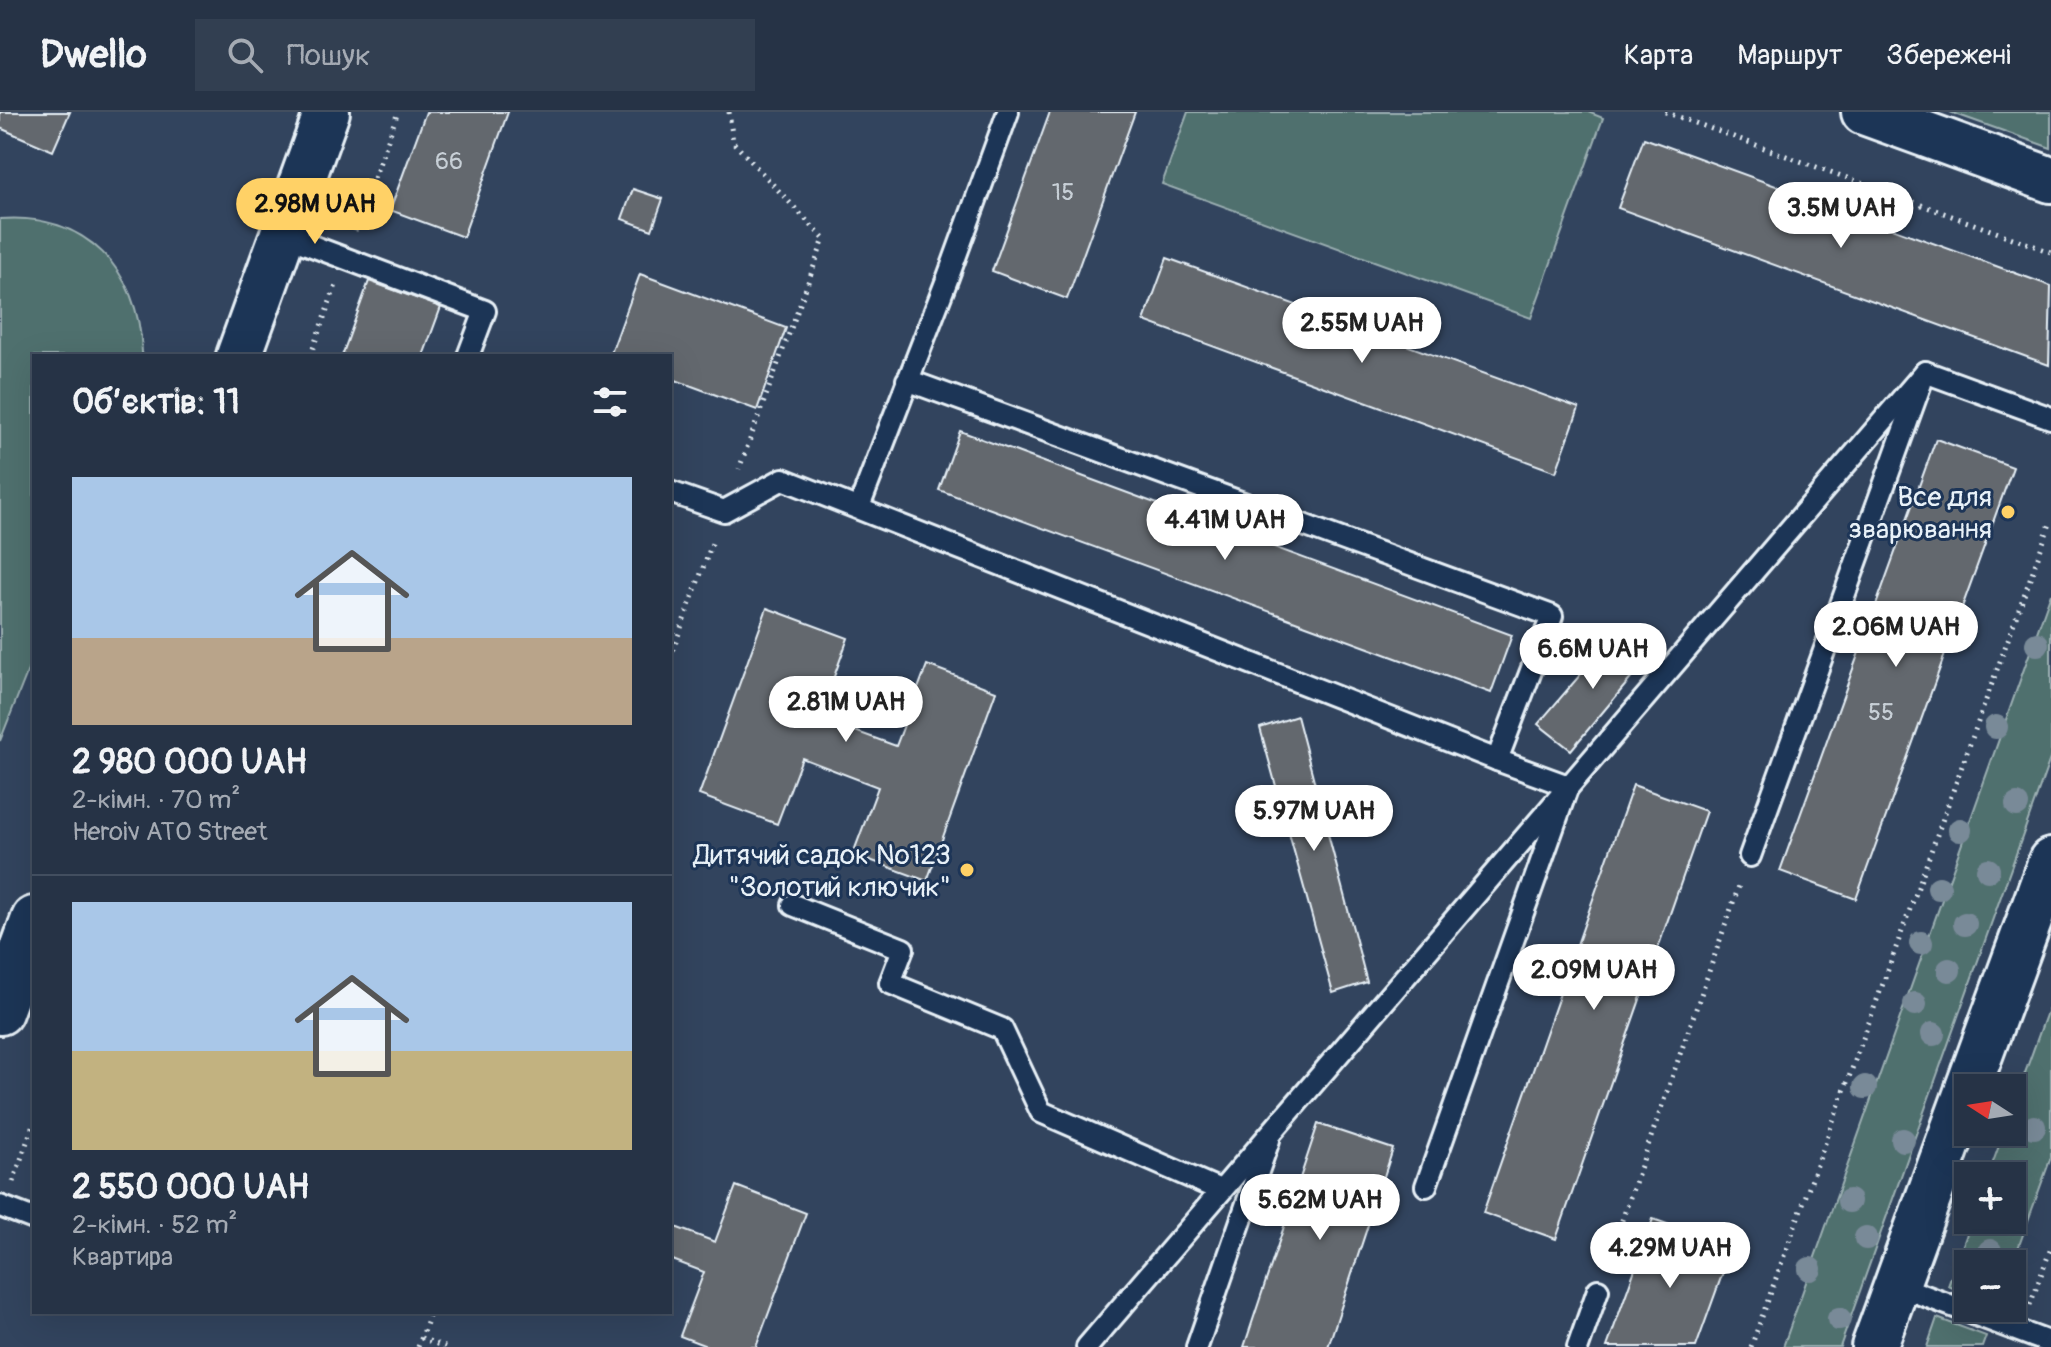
<!DOCTYPE html>
<html lang="uk">
<head>
<meta charset="utf-8">
<style>
  :root { --surface:#263346; --page:#323f51; --text:#f1f3f6; --muted:#a4aab3; --line:#424e5f; --accent:#ffd166 }
  body { margin:0; font-family:Pangolin,sans-serif; background:var(--page); color:var(--text); height:100vh; display:flex; flex-direction:column; font-size:30px; white-space:nowrap }
  * { box-sizing:border-box; margin:0 }
  p { font-size:26px; color:var(--muted) }
  .icon { flex:none; width:44px; height:44px; fill:none; stroke:currentColor; stroke-width:2; stroke-linecap:round; stroke-linejoin:round }
  .map { position:relative; flex:1; overflow:hidden }
  .details { position:absolute; left:32px; top:242px; width:640px; height:960px; display:flex; flex-direction:column; background:var(--surface); border-radius:0px; box-shadow:0 8px 32px #0002,0 0 0 2px var(--line) }
  .details>* { flex:none }
  .needle { width:52px; rotate:282deg }
  .fabs { position:absolute; left:1954px; top:962px; display:grid; gap:16px }
  .fabs a { display:grid; place-items:center; width:72px; height:72px; border-radius:0px; background:var(--surface); box-shadow:0 8px 32px #0002,0 0 0 2px var(--line); font-size:40px }
  .price { position:absolute; translate:-50% -68px; padding:0 18px; border-radius:28px; background:#fff; color:#222; font-size:26px; line-height:52px; filter:drop-shadow(0 2px 4px #0008) }
  .price::after { content:''; position:absolute; left:50%; top:48px; width:24px; height:18px; margin-left:-12px; background:inherit; clip-path:polygon(0 0,100% 0,50% 100%) }
  .price.selected { background:var(--accent); color:#111 }
  ul { padding:0; list-style:none }
  li { display:grid; align-content:center; gap:16px; height:424px; padding:0 40px }
  li+li { border-top:2px solid var(--line) }
  li span { display:grid; place-items:center; height:248px; border-radius:0px; color:#555 }
  li>.icon { margin-inline-start:auto }
  span .icon { width:144px; height:144px; fill:#fffc; stroke-width:1 }
  li b { font-size:34px }
  h2 { display:flex; justify-content:space-between; align-items:center; height:96px; padding:0 40px; font-size:34px }
  header { display:flex; align-items:center; gap:48px; box-sizing:border-box; height:112px; padding:0 40px; background:var(--surface); border-bottom:2px solid var(--line) }
  header strong { font-size:38px }
  nav { display:flex; gap:44px; margin-inline-start:auto; font-size:28px }
  .search { width:560px; height:72px; background:var(--page); display:flex; align-items:center; gap:20px; box-sizing:border-box; padding:0 28px; border-radius:0px; color:var(--muted); font-size:30px }
  .map>svg:first-child { display:block }
</style>
</head>
<body>
<header>
<strong>Dwello</strong>
<div class="search"><svg class="icon" aria-label="search" viewBox="0 0 24 24"><circle cx="10" cy="10" r="6"/><path d="M15 15l6 6"/></svg>Пошук</div>
<nav><a>Карта</a><a>Маршрут</a><a>Збережені</a></nav>
</header>
<div class="map">
<svg width="2051" height="1235" viewBox="0 0 2051 1235">
  <rect width="100%" height="100%" fill="#32445e"/>
  <filter id="ink" filterUnits="userSpaceOnUse"><feTurbulence type="fractalNoise" baseFrequency=".0125" numOctaves="2"/><feDisplacementMap in="SourceGraphic" scale="16" xChannelSelector="R" yChannelSelector="G"/><feConvolveMatrix kernelMatrix="1 2 1 2 8 2 1 2 1" color-interpolation-filters="sRGB"/></filter>
  <g filter="url(#ink)">
    <g fill="#506f6e" stroke="#9cb0b3" stroke-width="2">
      <path d="M1188 0H1588L1603 6 1531 206 1162 72Z"/>
      <path d="M1950 0H2051V36Z"/>
      <path d="M0 107C86 100 139 158 142 240V244H34V543L0 629Z"/>
      <path d="M2051 481V644L1840 1235H1783Z"/>
      <path d="M2051 889V1045L2012 1153 1968 1152V1182L1948 1174 1972 1108H2012V1064H1988L2004 1020H2012V997Z"/>
      <path d="M1937 1206 1986 1224 1982 1235H1927Z"/>
    </g>
    <g fill="#64686e" stroke="#e8f1f8" stroke-width="2">
      <path d="M0 0H70L53 39 0 16Z"/>
      <path d="M426 0H508L463 125 390 98Z"/>
      <path d="M1050 0H1135L1067 187 992 159Z"/>
      <path d="M1644 26 2051 174 2049 253 1618 96Z"/>
      <path d="M633 77 663 87 652 118 622 107Z"/>
      <path d="M1167 146 1579 296 1556 360 1144 209Z"/>
      <path d="M640 162 786 216 757 298 670 266V244H610Z"/>
      <path d="M369 169 441 195 423 244H342Z"/>
      <path d="M960 319 1512 523 1491 581 939 378Z"/>
      <path d="M1936 327 2013 355 1856 787 1780 759Z"/>
      <path d="M767 496 848 526 819 606 896 634 927 553 996 579 927 769 853 742 878 675 802 646 777 712 699 683Z"/>
      <path d="M1617 520 1648 546 1571 638 1538 612Z"/>
      <path d="M1297 604 1367 870 1333 881 1260 616Z"/>
      <path d="M1633 673 1706 699 1556 1127 1483 1101Z"/>
      <path d="M1318 1012 1393 1037 1328 1235H1244Z"/>
      <path d="M736 1074 806 1101 756 1235H709L680 1224 704 1160 670 1147V1113L715 1130Z"/>
      <path d="M1653 1107 1732 1135 1696 1235H1607Z"/>
    </g>
    <g fill="none" stroke-linecap="round" stroke-linejoin="round">
      <defs>
        <g id="lane">
          <path d="M283 123 485 199 468 244"/>
          <path d="M1925 260 2051 306"/>
          <path d="M670 380 724 399 783 367 1497 648 1552 504 907 268"/>
          <path d="M859 395 948 165 1008 0"/>
          <path d="M1750 744 1921 271"/>
          <path d="M793 793 903 837 890 871 1002 917 1041 1000 1220 1078"/>
          <path d="M1426 1074 1568 674 1497 648"/>
          <path d="M0 1094 34 1107"/>
          <path d="M1896 1173 2051 1231"/>
          <path d="M1087 1235 1925 260"/>
          <path d="M1197 1235 1269 1028"/>
          <path d="M1578 1235 1598 1178"/>
        </g>
        <g id="secondary">
          <path d="M1864 0 2051 68"/>
          <path d="M239 244 327 0"/>
          <path d="M0 900 34 807"/>
          <path d="M1968 976 2051 749"/>
          <path d="M1874 1235 1968 977"/>
        </g>
      </defs>
      <use href="#lane" stroke="#e8f1f8" stroke-width="26"/>
      <use href="#secondary" stroke="#e8f1f8" stroke-width="50"/>
      <g stroke="#e8f1f8" stroke-width="5" stroke-dasharray="2 6" stroke-linecap="butt">
        <path d="M729 0 733 30 824 127 739 357"/>
        <path d="M1665 0 2051 140"/>
        <path d="M355 119 398 0"/>
        <path d="M310 244 336 173"/>
        <path d="M670 546 714 426"/>
        <path d="M13 1070 34 1010"/>
        <path d="M1606 1154 1740 771"/>
        <path d="M2030 1193 2051 1136"/>
        <path d="M421 1226 445 1235"/>
        <path d="M418 1235 431 1200"/>
        <path d="M1751 1235 2051 409"/>
      </g>
      <use href="#lane" stroke="#1d3557" stroke-width="20"/>
      <use href="#secondary" stroke="#1d3557" stroke-width="44"/>
    </g>
    <g fill="#798a98">
      <circle cx="2037" cy="532" r="12"/>
      <circle cx="1996" cy="615" r="12"/>
      <circle cx="2017" cy="693" r="12"/>
      <circle cx="1960" cy="718" r="12"/>
      <circle cx="1988" cy="758" r="12"/>
      <circle cx="1939" cy="776" r="12"/>
      <circle cx="1965" cy="812" r="12"/>
      <circle cx="1921" cy="831" r="12"/>
      <circle cx="1949" cy="858" r="12"/>
      <circle cx="1915" cy="892" r="12"/>
      <circle cx="1933" cy="922" r="12"/>
      <circle cx="1865" cy="975" r="12"/>
      <circle cx="2034" cy="1015" r="12"/>
      <circle cx="1903" cy="1028" r="12"/>
      <circle cx="1849" cy="1089" r="12"/>
      <circle cx="1866" cy="1126" r="12"/>
      <circle cx="1990" cy="1139" r="12"/>
      <circle cx="1810" cy="1157" r="12"/>
      <circle cx="1839" cy="1207" r="12"/>
    </g>
  </g>
  <g fill="#ffd166" stroke="#1d3557" stroke-width="3">
    <circle cx="2008" cy="400" r="8"/>
    <circle cx="967" cy="758" r="8"/>
  </g>
  <g text-anchor="middle" stroke-width="6" stroke-linejoin="round" paint-order="stroke">
    <g font-size="24" fill="#c7cfd6">
      <text x="449" y="57">66</text>
      <text x="1063" y="88">15</text>
      <text x="1881" y="608">55</text>
    </g>
    <g font-size="28" fill="#e8f1f8" stroke="#1d3557" text-anchor="end">
      <text x="1992" y="394">Все для<tspan x="1992" dy="32">зварювання</tspan></text>
      <text x="951" y="752">Дитячий садок №123<tspan x="951" dy="32">"Золотий ключик"</tspan></text>
    </g>
  </g>
</svg>
<div class="fabs">
<a><svg class="needle" viewBox="-14 -14 28 28"><path d="M0-13l5 13h-10z" fill="#e53935"/><path d="M0 13l5-13h-10z" fill="#a4aab3"/></svg></a>
<a>+</a>
<a>−</a>
</div>
<b class="price selected" style="left:315px;top:134px">2.98M UAH</b>
<b class="price" style="left:1841px;top:138px">3.5M UAH</b>
<b class="price" style="left:1362px;top:253px">2.55M UAH</b>
<b class="price" style="left:1225px;top:450px">4.41M UAH</b>
<b class="price" style="left:1896px;top:557px">2.06M UAH</b>
<b class="price" style="left:1593px;top:579px">6.6M UAH</b>
<b class="price" style="left:846px;top:632px">2.81M UAH</b>
<b class="price" style="left:1314px;top:741px">5.97M UAH</b>
<b class="price" style="left:1594px;top:900px">2.09M UAH</b>
<b class="price" style="left:1320px;top:1130px">5.62M UAH</b>
<b class="price" style="left:1670px;top:1178px">4.29M UAH</b>
<section class="details">
<h2>Об’єктів: 11<svg class="icon" aria-label="filters" viewBox="0 0 24 24"><path d="M4 7h16M4 17h16"/><circle cx="9" cy="7" r="2"/><circle cx="15" cy="17" r="2"/></svg></h2>
<ul>
<li><span style="background:linear-gradient(#a9c7e8 65%,#b9a48a 0)"><svg class="icon" aria-label="home" viewBox="0 0 24 24"><path d="M3 11l9-7 9 7M6 9v11h12V9"/></svg></span><div><b>2 980 000 UAH</b><p>2-кімн. · 70 m²</p><p>Heroiv ATO Street</p></div></li>
<li><span style="background:linear-gradient(#a9c7e8 60%,#c2b280 0)"><svg class="icon" aria-label="home" viewBox="0 0 24 24"><path d="M3 11l9-7 9 7M6 9v11h12V9"/></svg></span><div><b>2 550 000 UAH</b><p>2-кімн. · 52 m²</p><p>Квартира</p></div></li>
</ul>
</section>
</div>
</body>
</html>
